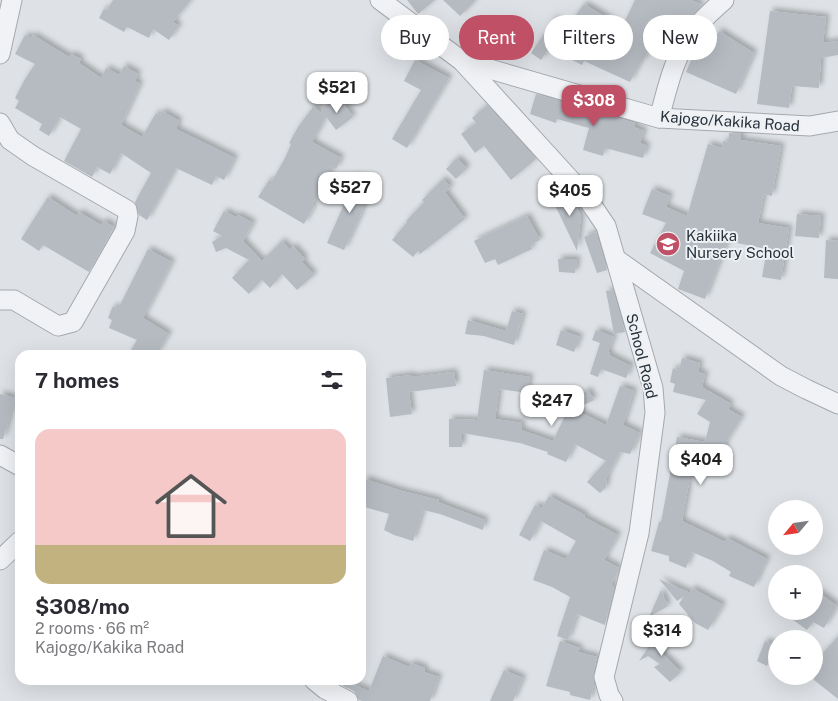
<!DOCTYPE html>
<html lang="en">
<head>
<meta charset="utf-8">
<style>
	:root { --surface:#fff; --page:#f7f7f7; --text:#2b2b33; --muted:#7c7c81; --line:#e1e1e2; --accent:#bf5065 }
	body { margin:0; font-family:"Public Sans",sans-serif; background:var(--page); color:var(--text); height:100vh; display:flex; flex-direction:column; font-size:19px; white-space:nowrap }
	* { box-sizing:border-box; margin:0 }
	p { font-size:16px; color:var(--muted) }
	.icon { flex:none; width:28px; height:28px; fill:none; stroke:currentColor; stroke-width:2; stroke-linecap:round; stroke-linejoin:round }
	.map { position:relative; flex:1; overflow:hidden }
	.side { position:absolute; left:15px; top:350px; width:351px; height:335px; display:flex; flex-direction:column; background:var(--surface); border-radius:15px; box-shadow:0 5px 20px #0002 }
	.side>* { flex:none }
	.guide { position:absolute; left:381px; top:15px; width:381px; height:45px; display:flex; gap:10px }
	.needle { width:32px; rotate:241deg }
	.controls { position:absolute; left:768px; top:500px; display:grid; gap:10px }
	.controls a { display:grid; place-items:center; width:55px; height:55px; border-radius:50%; background:var(--surface); box-shadow:0 5px 20px #0002; font-size:25px }
	.price { position:absolute; translate:-50% -42px; padding:0 11px; border-radius:10px; background:#fff; color:#222; font-size:16px; line-height:32px; filter:drop-shadow(0 1px 2px #0008) }
	.price::after { content:''; position:absolute; left:50%; top:30px; width:15px; height:11px; margin-left:-8px; background:inherit; clip-path:polygon(0 0,100% 0,50% 100%) }
	.price.selected { background:var(--accent); color:#fff }
	ul { padding:0; list-style:none }
	li { display:grid; align-content:center; gap:10px; height:265px; padding:0 20px }
	li+li { border-top:1px solid var(--line) }
	li span { display:grid; place-items:center; height:155px; border-radius:15px; color:#555 }
	li>.icon { margin-inline-start:auto }
	span .icon { width:90px; height:90px; fill:#fffc; stroke-width:1 }
	li b { font-size:21px }
	h2 { display:flex; justify-content:space-between; align-items:center; height:60px; padding:0 20px; font-size:21px }
	.tag { padding:0 18px; border-radius:22px; background:var(--surface); box-shadow:0 5px 20px #0002; font-size:18px; line-height:45px }
	.tag.selected { background:var(--accent); color:#fff }
	.map>svg:first-child { display:block }
	.building { fill:#b6bbc2; filter:url(#shadow) }
	.lines { fill:none; stroke-linecap:round; stroke-linejoin:round }
	.minor-casing { stroke:#a4a9af; stroke-width:21 }
	.minor { stroke:#f1f2f5; stroke-width:19 }
	.labels { text-anchor:middle; dominant-baseline:central; stroke-width:4; stroke-linejoin:round; paint-order:stroke }
	.street-label { font-size:15px; fill:#29313b; stroke:#edf1f4 }
	.poi-label { font-size:15px; fill:#29313b; stroke:#edf1f4; text-anchor:start }
</style>
</head>
<body>
<div class="map">
<svg width="838" height="701" viewBox="0 0 838 701">
	<defs>
		<filter id="shadow"><feDropShadow dx="3.5" dy="-3.5" stdDeviation="2.5" flood-color="#0004"/></filter>
	</defs>
	<rect width="100%" height="100%" fill="#dee2e6"/>
	<g class="building">
		<path d="M113,0H191L173,22L179,26L169,40L153,29L149,38L127,27L124,32L99,18L104,9L107,10Z"/>
		<path d="M407,0H435L418,14Z"/>
		<path d="M443,0H476L460,16Z"/>
		<path d="M635,0H691L702,5L679,31L650,18L641,39L652,45L643,61H641L630,82L584,61L582,65L549,48L541,60L531,53L554,19L567,27L584,4L622,27Z"/>
		<path d="M770,11L826,17L823,43L838,41V55L821,58L819,88L792,86L789,108L757,104Z"/>
		<path d="M719,31L754,53L736,94L686,72L694,54L703,58Z"/>
		<path d="M25,35L31,38L33,35L69,57L71,54L81,59L79,63L101,78L106,68L119,75L124,66L138,74L135,81L140,84L121,125L142,137L156,113L160,116L162,111L179,121L176,129L235,158L224,180L216,176L212,185L176,168L147,220L139,215L135,202L151,173L121,153L110,174L97,167L92,177L64,161L81,129L60,117L49,136L39,130L42,124L15,108L19,101L15,98L25,79L35,64L15,54Z"/>
		<path d="M415,60L449,78L407,148L392,139L421,90L404,81Z"/>
		<path d="M536,94L635,123L634,127L644,131L640,143L647,146L643,158L605,148L603,156L583,150L589,128L557,119L556,123L530,114Z"/>
		<path d="M334,99L340,106L344,104L353,117L336,130L321,110Z"/>
		<path d="M487,105L536,159L511,180L484,146L475,153L461,134L476,123L472,118Z"/>
		<path d="M313,107L326,116L312,142L341,158L336,169L333,167L312,205L314,206L304,224L258,197L269,180L272,181L285,158L291,144L289,143L298,127Z"/>
		<path d="M729,133L741,134V140L781,146L772,196L764,194L758,223L789,228L781,280L762,277L767,249L727,241L705,299L678,289L684,271L650,253L666,223L642,214L652,189L670,196L666,207L687,216L708,144L722,148L723,141L729,142Z"/>
		<path d="M457,158L467,168L456,179L446,169Z"/>
		<path d="M354,177L372,184L360,216L344,250L327,243L345,202Z"/>
		<path d="M443,179L451,187L445,192L465,219L420,254L418,251L413,257L392,240L407,222L406,221L424,202L422,200Z"/>
		<path d="M568,194L573,199L581,216L577,251L553,201Z"/>
		<path d="M48,197L77,216L79,212L101,225L104,221L114,227L89,272L43,245L39,251L21,239Z"/>
		<path d="M224,211L236,217L238,215L253,223L243,241L262,261L282,241L290,250L293,246L305,259L302,262L314,275L297,290L282,274L270,288L262,280L249,294L232,278L249,260L226,248L216,252L212,242L222,236L213,231Z"/>
		<path d="M797,214L821,216L819,238L795,236Z"/>
		<path d="M527,216L540,240L531,245L532,249L498,265L495,259L485,263L474,241Z"/>
		<path d="M596,232L607,270L597,273L584,237Z"/>
		<path d="M826,240L838,241V279L824,278Z"/>
		<path d="M148,249L172,262L143,318L169,334L156,355H128L137,340L109,328L112,320L108,318L113,306L118,309Z"/>
		<path d="M558,259H577L575,273L559,272Z"/>
		<path d="M613,290L625,332L614,334L606,291Z"/>
		<path d="M512,311L523,314L514,345L484,336L465,334L468,320L506,331Z"/>
		<path d="M561,330L580,337L574,352L556,345Z"/>
		<path d="M596,330L614,337L608,352L610,353L609,355L631,366L626,378L601,369L598,377L590,374L600,343L592,340Z"/>
		<path d="M682,358L700,363L698,372L705,374L702,387L731,404L728,409L742,417L726,442L717,473L692,466L682,521L725,542L727,538L767,559L754,587L729,576L731,572L713,561L692,552L686,568L669,561V556L651,551L659,522H661L677,437L705,442L710,422L697,414L706,400L673,392L675,384L670,382L673,368L679,370Z"/>
		<path d="M484,370L530,377L527,393L499,389L495,419L522,423L521,430L553,441L569,407L606,425L620,386L634,391L623,425L640,433L630,454L620,452L607,477L606,487L600,493L587,482L606,461L575,444L566,462L547,454L548,452L520,443L462,433V447H449V419L477,420Z"/>
		<path d="M454,372L456,386L409,392L412,414L390,417L386,378L412,375V377Z"/>
		<path d="M588,390L594,400L584,405L579,396Z"/>
		<path d="M0,394L15,398L3,439H0Z"/>
		<path d="M365,479L402,491L439,500L438,502L485,520L483,530L440,514L423,510L413,541L394,535L384,530L389,514L361,506V491Z"/>
		<path d="M549,496L585,515L584,517L618,535L604,560L619,568L611,585L614,587L605,625L577,614L568,640L557,636L570,597L552,587L533,580L544,550L566,559L576,541L541,521L530,541L519,535L535,505L542,508Z"/>
		<path d="M659,579L690,593L692,588L723,605L708,630L695,623L679,604L684,596L677,601Z"/>
		<path d="M814,589L837,606L824,628L813,622L807,630L781,611H814Z"/>
		<path d="M661,590L668,606L649,617Z"/>
		<path d="M659,632L676,643L660,651L681,672L670,682L654,667L660,664L648,656L639,661Z"/>
		<path d="M838,636V699L814,680V663Z"/>
		<path d="M560,641L580,648L578,652L597,657L593,674L594,684L590,700L570,695V692L546,686Z"/>
		<path d="M765,641L776,646L767,666L757,661Z"/>
		<path d="M383,656L409,667L411,663L425,668L424,672L439,677L430,701H362L359,700L354,691L343,686L345,682L369,691Z"/>
		<path d="M504,670L523,678L513,701H490Z"/>
	</g>
	<g class="lines">
		<g class="minor-casing">
			<g id="minor">
				<path d="M380,0L462,61L659,118L810,126L838,121"/>
				<path d="M0,54L12,0"/>
				<path d="M462,61L587,198L606,226L653,388L655,413L639,533L604,677L609,695L613,701"/>
				<path d="M659,118C666,94 671,69 683,47C692,29 708,14 724,0"/>
				<path d="M0,123L10,140L33,156L127,210L128,216L125,231L73,322L58,326L14,300H0"/>
				<path d="M616,259L781,376L806,389L838,404"/>
				<path d="M0,455L20,466"/>
				<path d="M0,560L20,541"/>
				<path d="M314,680L325,689L348,701"/>
			</g>
		</g>
		<use href="#minor" class="minor"/>
	</g>
	<defs>
		<g id="school-disc" transform="scale(1.25)"><circle r="9.5" fill="#bf5065" stroke="#edf1f4"/><path d="M0-5L7-2L0 1L-7-2ZM-4 1L0 2.5L4 1V4Q0 6-4 4Z" fill="#fff"/></g>
	</defs>
	<g fill-rule="evenodd">
		<use href="#school-disc" x="668" y="244"/>
	</g>
	<g class="labels">
		<g class="street-label">
			<text transform="translate(730 121) rotate(4)">Kajogo/Kakika Road</text>
			<text transform="translate(642 356) rotate(76)">School Road</text>
		</g>
		<g class="poi-label">
			<text x="686" y="235">Kakiika<tspan x="686" dy="17">Nursery School</tspan></text>
		</g>
	</g>
</svg>
<div class="controls">
<a><svg class="needle" viewBox="-14 -14 28 28"><path d="M0-13l5 13h-10z" fill="#e53935"/><path d="M0 13l5-13h-10z" fill="#7c7c81"/></svg></a>
<a>+</a>
<a>−</a>
</div>
<b class="price" style="left:337px;top:114px">$521</b>
<b class="price selected" style="left:594px;top:127px">$308</b>
<b class="price" style="left:350px;top:214px">$527</b>
<b class="price" style="left:570px;top:217px">$405</b>
<b class="price" style="left:552px;top:427px">$247</b>
<b class="price" style="left:701px;top:486px">$404</b>
<b class="price" style="left:662px;top:657px">$314</b>
<div class="guide">
<a class="tag">Buy</a>
<a class="tag selected">Rent</a>
<a class="tag">Filters</a>
<a class="tag">New</a>
</div>
<section class="side">
<h2>7 homes<svg class="icon" aria-label="filters" viewBox="0 0 24 24"><path d="M4 7h16M4 17h16"/><circle cx="9" cy="7" r="2"/><circle cx="15" cy="17" r="2"/></svg></h2>
<ul>
<li><span style="background:linear-gradient(#f6c9c9 75%,#c2b280 0)"><svg class="icon" aria-label="home" viewBox="0 0 24 24"><path d="M3 11l9-7 9 7M6 9v11h12V9"/></svg></span><div><b>$308/mo</b><p>2 rooms · 66 m²</p><p>Kajogo/Kakika Road</p></div></li>
</ul>
</section>
</div>
</body>
</html>
